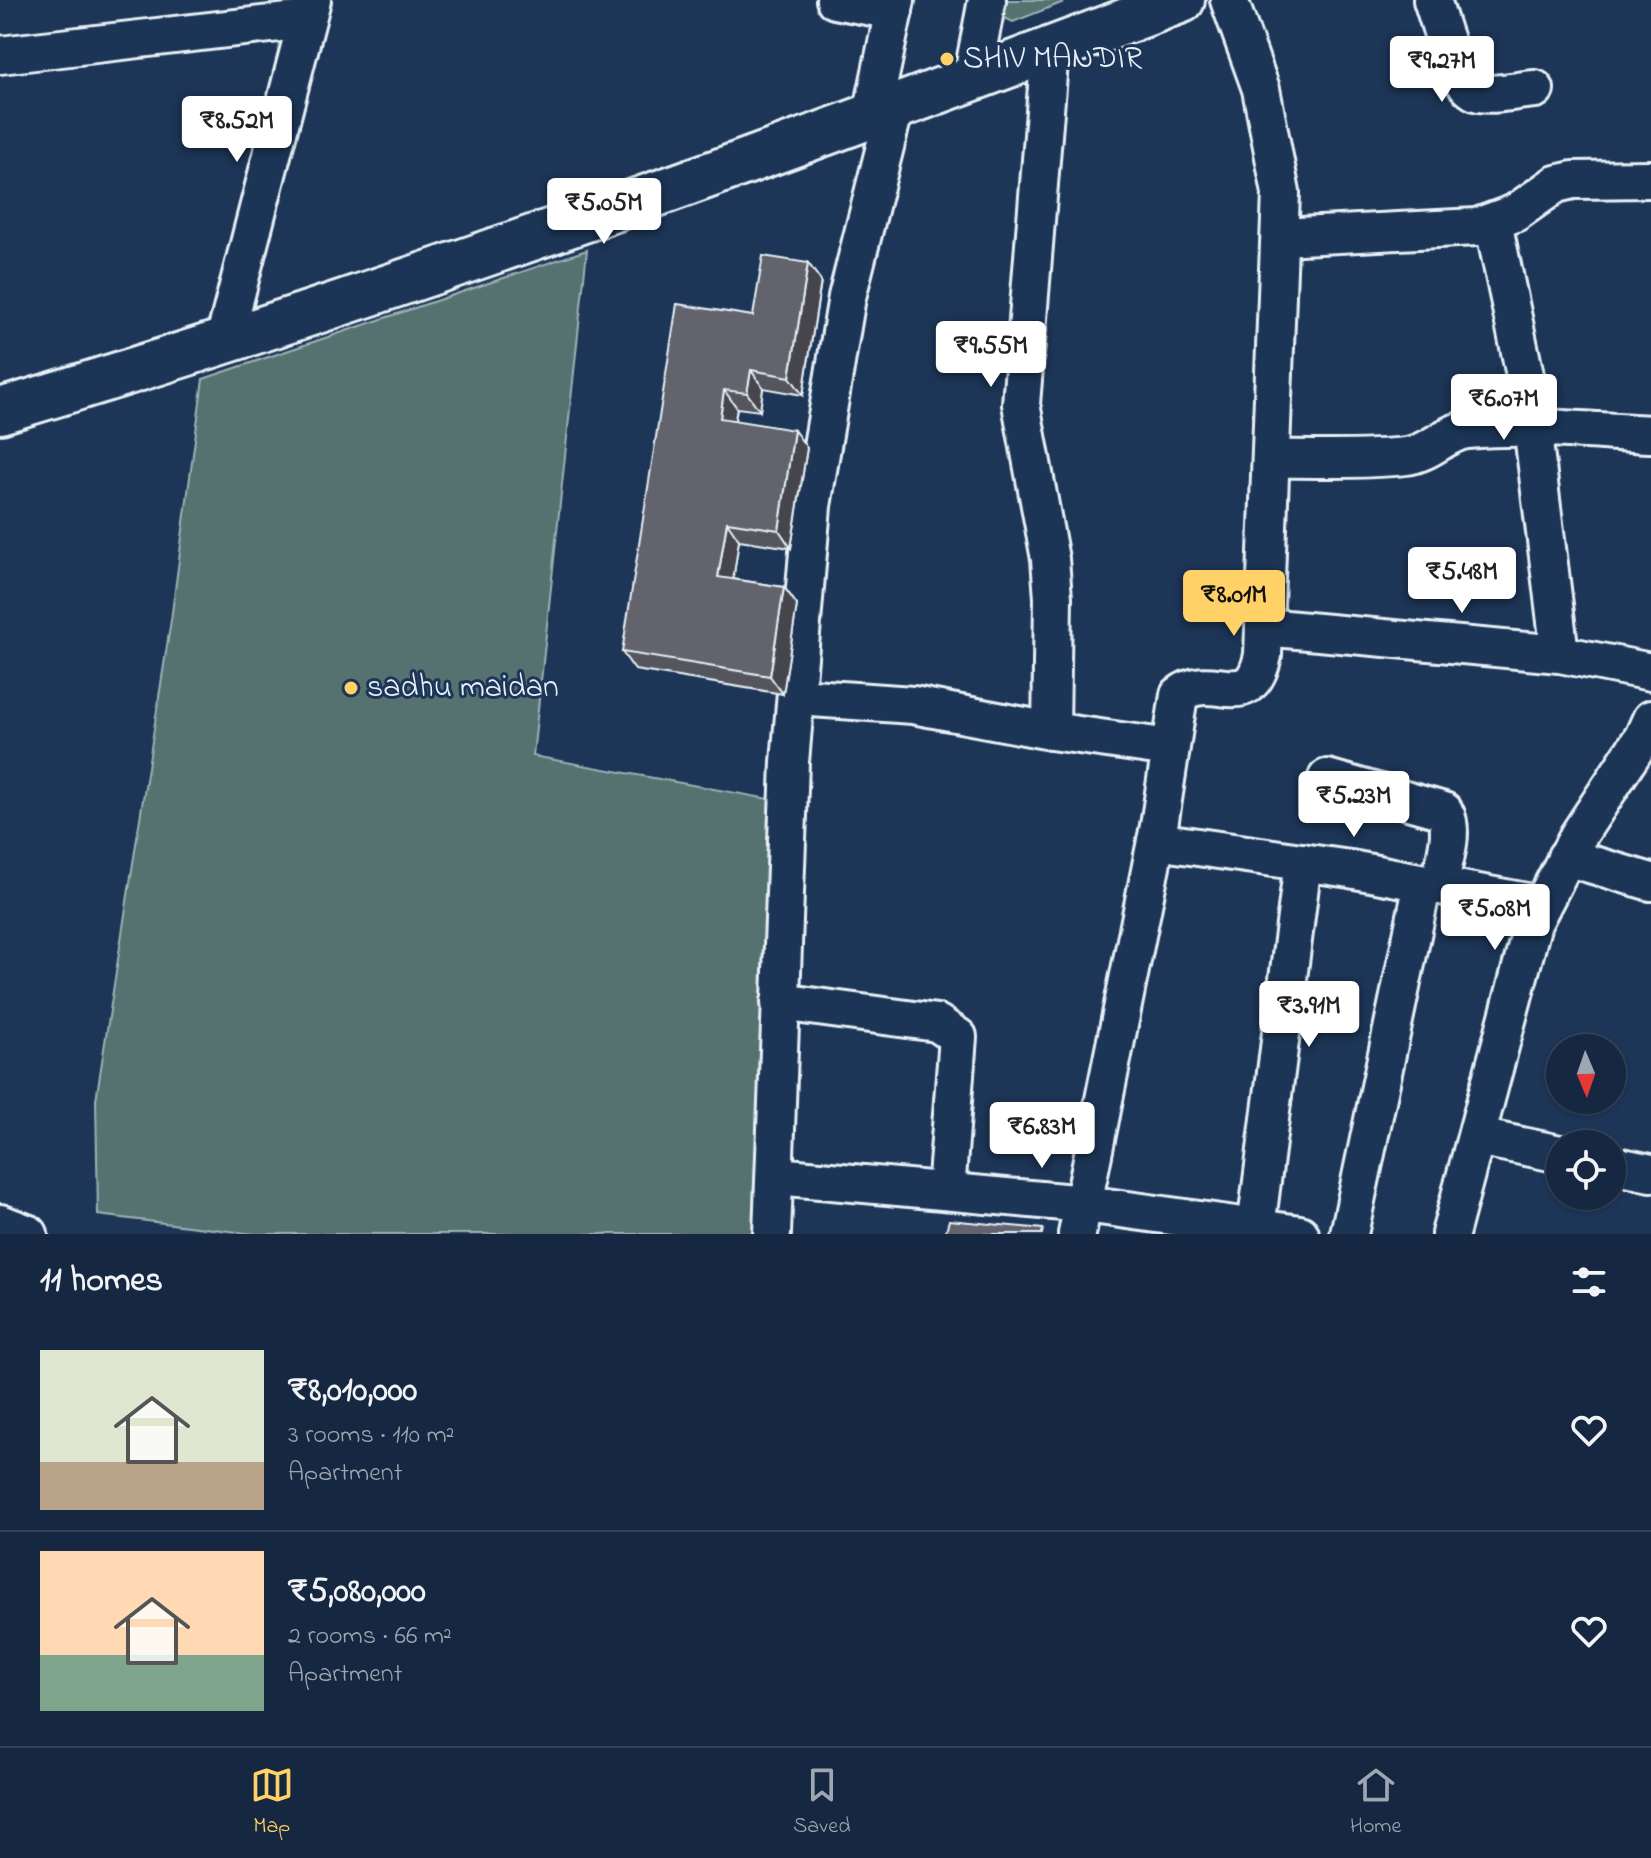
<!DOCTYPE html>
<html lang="en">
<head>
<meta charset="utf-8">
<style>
	:root { --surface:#162841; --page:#1f3048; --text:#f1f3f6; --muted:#9ea6b1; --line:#35445a; --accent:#ffd166 }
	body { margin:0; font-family:"Indie Flower",sans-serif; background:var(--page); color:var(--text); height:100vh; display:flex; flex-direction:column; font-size:30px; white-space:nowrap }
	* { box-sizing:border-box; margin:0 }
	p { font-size:26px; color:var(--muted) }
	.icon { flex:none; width:44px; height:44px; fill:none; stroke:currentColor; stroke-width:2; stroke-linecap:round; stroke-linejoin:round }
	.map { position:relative; height:1234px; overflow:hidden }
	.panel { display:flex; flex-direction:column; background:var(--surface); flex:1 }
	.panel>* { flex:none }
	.needle { width:52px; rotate:178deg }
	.tools { position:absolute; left:1546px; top:1034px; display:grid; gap:16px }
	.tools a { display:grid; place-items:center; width:80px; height:80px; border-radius:50%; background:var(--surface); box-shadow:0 2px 6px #0004,0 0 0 2px var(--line); font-size:40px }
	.price { position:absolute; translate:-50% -68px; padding:0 18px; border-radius:8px; background:#fff; color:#222; font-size:26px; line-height:52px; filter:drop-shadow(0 2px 4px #0008) }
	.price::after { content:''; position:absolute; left:50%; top:48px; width:24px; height:18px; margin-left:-12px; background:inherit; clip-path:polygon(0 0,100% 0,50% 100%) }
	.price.on { background:var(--accent); color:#111 }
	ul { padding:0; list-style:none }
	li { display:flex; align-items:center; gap:24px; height:200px; padding:0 40px }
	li+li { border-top:2px solid var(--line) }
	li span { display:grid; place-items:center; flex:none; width:224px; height:160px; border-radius:0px; color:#555 }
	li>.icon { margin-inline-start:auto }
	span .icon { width:96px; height:96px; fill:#fffc; stroke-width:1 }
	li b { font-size:34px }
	h2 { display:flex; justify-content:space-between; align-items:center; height:96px; padding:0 40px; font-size:34px }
	.dock { display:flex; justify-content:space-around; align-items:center; height:112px; border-top:2px solid var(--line); background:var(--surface); font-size:22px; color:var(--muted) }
	.dock a { display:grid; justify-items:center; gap:4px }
	.dock .on { color:var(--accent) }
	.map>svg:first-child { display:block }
	.green { fill:#567270; stroke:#9fb2b4; stroke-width:2 }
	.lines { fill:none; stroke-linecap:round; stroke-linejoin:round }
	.minor-casing { stroke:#e8f1f8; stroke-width:42 }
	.major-casing { stroke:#e8f1f8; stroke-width:50 }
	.minor { stroke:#1d3557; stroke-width:36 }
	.major { stroke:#1d3557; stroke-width:44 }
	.wall { fill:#54555d; stroke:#e8f1f8; stroke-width:2 }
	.shaded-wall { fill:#45454c; stroke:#e8f1f8; stroke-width:2 }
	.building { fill:#62636c; stroke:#e8f1f8; stroke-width:2 }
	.poi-dot { fill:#ffd166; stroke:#1d3557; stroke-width:3 }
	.labels { text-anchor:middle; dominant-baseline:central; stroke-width:6; stroke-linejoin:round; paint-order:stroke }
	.poi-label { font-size:32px; fill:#e8f1f8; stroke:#1d3557; text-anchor:start }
</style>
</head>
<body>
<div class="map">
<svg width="1651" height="1234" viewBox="0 0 1651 1234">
	<rect width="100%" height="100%" fill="#1d3557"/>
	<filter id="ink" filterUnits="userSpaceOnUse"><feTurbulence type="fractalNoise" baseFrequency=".0125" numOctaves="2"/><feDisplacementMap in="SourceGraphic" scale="16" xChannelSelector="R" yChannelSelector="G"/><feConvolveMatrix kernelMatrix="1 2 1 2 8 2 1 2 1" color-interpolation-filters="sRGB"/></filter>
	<g filter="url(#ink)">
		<g class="green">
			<path d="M998,0H1069L1013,22L996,14Z"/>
			<path d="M587,250L533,756L769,799L764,1234H254L98,1215L96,1100L171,620L203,379Z"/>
		</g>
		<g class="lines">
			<g class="minor-casing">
				<g id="minor">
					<path d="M835,0L894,11"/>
					<path d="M1432,0C1440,22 1455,88 1479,93C1496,96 1518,90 1535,89"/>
					<path d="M1050,50L1021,404L1050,559L1053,598L1051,731"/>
					<path d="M0,55L306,20"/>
					<path d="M972,79L987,0"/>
					<path d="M872,115L896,0"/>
					<path d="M1493,222L1527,385L1560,654"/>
					<path d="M1280,237L1477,227L1515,213L1556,184L1573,180L1651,179"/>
					<path d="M223,345L312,0"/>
					<path d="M1271,459C1315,458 1362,461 1406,456C1431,453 1446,432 1467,430C1528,424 1590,431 1651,434"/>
					<path d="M1264,627L1560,654L1651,672"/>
					<path d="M797,697L913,705L1051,731L1170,748"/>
					<path d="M1327,778L1444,811C1456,831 1443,863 1439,886"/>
					<path d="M1156,841L1350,869L1542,905"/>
					<path d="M1566,857L1651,882"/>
					<path d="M780,1002L937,1023L958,1037L946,1191"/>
					<path d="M1478,1137L1560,1154"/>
					<path d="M1612,1165L1651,1173"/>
					<path d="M776,1176L1085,1204L1300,1234"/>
					<path d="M0,1223L29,1234"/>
					<path d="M1256,1228L1303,862"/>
					<path d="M772,1234L790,762L812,506L847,297L895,107"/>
					<path d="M1077,1234L1159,826L1179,695C1213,668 1250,717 1263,655L1281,193L1261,89L1229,0"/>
					<path d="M1349,1234L1423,883"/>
					<path d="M1450,1234L1533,923L1578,836L1643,737L1651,719"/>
				</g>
			</g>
			<g class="major-casing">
				<path id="major" d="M0,411C399,292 792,147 1182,0"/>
			</g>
			<use href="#minor" class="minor"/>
			<use href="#major" class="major"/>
		</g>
		<path class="wall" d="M808,263L821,281L803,395L763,388L760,411L737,408L735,421L807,448L791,548L739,540L733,579L784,587L797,605L783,694L635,670L622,652L753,316Z"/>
		<g class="shaded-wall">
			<path d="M808,263L821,281L803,395L790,377Z"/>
			<path d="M751,370L763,388L760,411L747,393Z"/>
			<path d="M724,390L737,408L732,436L720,418Z"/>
			<path d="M794,430L807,448L791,548L779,530Z"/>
			<path d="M727,522L739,540L731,595L718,577Z"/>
			<path d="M784,587L797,605L783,694L770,676Z"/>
		</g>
		<g class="building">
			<path d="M763,256L808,263L790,377L751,370L747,393L724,390L720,418L794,430L779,530L727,522L718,577L784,587L770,676L622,652L677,304L753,316Z"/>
			<path d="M949,1220L1043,1229L1042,1234H945Z"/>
		</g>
	</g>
	<g class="poi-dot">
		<circle cx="947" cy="59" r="8"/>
		<circle cx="351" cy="688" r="8"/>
	</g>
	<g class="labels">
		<g class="poi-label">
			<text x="963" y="59">SHIV MANDIR</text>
			<text x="367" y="688">sadhu maidan</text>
		</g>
	</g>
</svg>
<div class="tools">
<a><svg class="needle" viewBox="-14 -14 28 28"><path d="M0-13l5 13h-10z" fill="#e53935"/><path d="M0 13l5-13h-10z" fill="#9ea6b1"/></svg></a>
<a><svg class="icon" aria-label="locate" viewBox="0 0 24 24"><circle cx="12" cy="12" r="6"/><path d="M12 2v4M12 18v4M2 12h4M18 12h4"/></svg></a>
</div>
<b class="price" style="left:1442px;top:104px">₹9.27M</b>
<b class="price" style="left:237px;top:164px">₹8.52M</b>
<b class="price" style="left:604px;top:246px">₹5.05M</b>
<b class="price" style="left:991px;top:389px">₹9.55M</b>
<b class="price" style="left:1504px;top:442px">₹6.07M</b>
<b class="price" style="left:1462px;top:615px">₹5.48M</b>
<b class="price on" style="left:1234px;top:638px">₹8.01M</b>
<b class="price" style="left:1354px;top:839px">₹5.23M</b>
<b class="price" style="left:1495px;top:952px">₹5.08M</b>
<b class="price" style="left:1309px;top:1049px">₹3.91M</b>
<b class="price" style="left:1042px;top:1170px">₹6.83M</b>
</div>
<section class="panel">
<h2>11 homes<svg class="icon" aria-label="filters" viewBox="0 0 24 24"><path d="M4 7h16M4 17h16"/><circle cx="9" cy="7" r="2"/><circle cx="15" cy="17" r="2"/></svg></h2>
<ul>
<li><span style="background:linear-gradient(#dfe7d0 70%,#b9a48a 0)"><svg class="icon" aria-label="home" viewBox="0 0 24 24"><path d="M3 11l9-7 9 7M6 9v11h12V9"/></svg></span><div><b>₹8,010,000</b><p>3 rooms · 110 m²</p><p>Apartment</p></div><svg class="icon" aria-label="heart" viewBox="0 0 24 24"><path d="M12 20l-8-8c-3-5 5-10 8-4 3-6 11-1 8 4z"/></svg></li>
<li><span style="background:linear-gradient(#ffd9b3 65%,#7fa58c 0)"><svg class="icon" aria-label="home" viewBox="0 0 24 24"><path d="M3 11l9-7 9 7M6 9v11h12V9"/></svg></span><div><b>₹5,080,000</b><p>2 rooms · 66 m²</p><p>Apartment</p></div><svg class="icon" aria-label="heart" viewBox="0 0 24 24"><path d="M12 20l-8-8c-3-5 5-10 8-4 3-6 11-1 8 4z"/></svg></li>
</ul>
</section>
<nav class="dock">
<a class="on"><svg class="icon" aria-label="map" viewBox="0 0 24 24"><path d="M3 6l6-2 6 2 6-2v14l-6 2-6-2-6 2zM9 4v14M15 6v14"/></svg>Map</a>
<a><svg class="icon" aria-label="saved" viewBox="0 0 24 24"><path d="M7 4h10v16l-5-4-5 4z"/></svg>Saved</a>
<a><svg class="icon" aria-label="home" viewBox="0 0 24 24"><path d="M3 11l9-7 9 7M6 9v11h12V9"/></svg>Home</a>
</nav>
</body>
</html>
